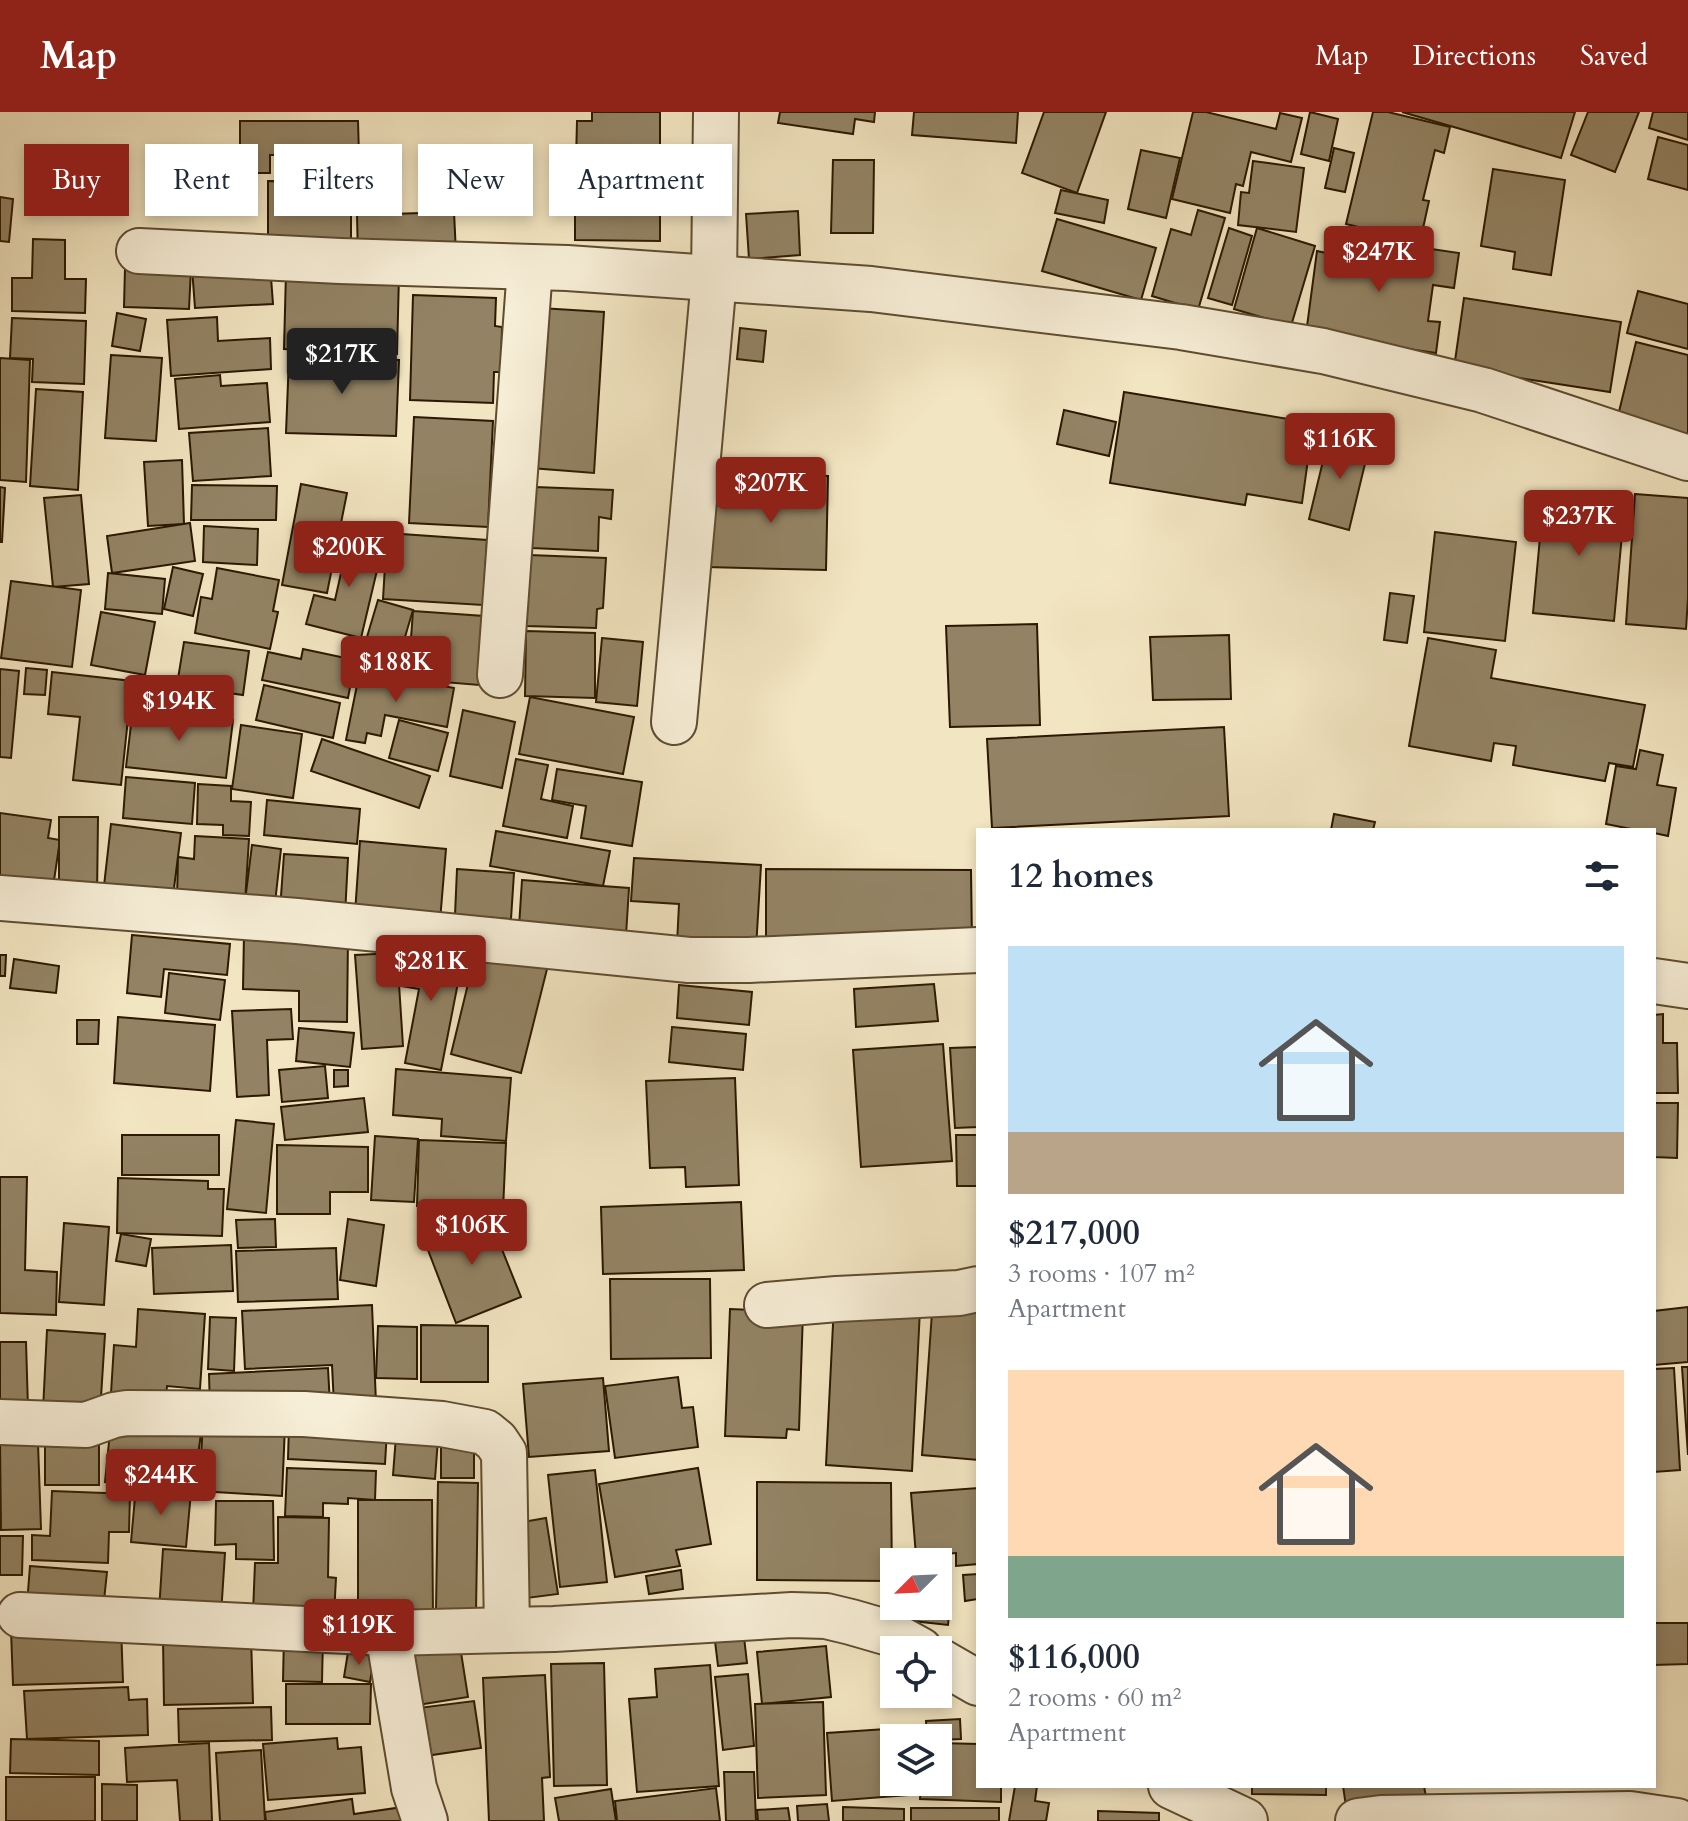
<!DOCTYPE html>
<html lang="en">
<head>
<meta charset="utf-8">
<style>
	:root { --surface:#fff; --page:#f2f2f3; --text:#1f2937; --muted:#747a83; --accent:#8f2418 }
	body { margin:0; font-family:Cardo,serif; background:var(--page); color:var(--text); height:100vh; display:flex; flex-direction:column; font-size:30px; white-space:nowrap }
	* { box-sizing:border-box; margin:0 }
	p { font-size:26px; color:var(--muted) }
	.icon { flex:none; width:44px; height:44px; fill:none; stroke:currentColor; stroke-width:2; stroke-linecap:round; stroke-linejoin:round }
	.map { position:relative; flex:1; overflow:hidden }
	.details { position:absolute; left:976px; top:716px; width:680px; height:960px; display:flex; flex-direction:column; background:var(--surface); border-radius:0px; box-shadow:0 4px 12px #0003 }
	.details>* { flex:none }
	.top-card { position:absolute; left:24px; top:32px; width:760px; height:72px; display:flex; gap:16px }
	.needle { width:52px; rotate:246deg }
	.buttons { position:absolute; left:880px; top:1436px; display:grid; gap:16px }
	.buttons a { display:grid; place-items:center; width:72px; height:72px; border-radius:0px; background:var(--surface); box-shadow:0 4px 12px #0003; font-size:40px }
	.price { position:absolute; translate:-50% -68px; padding:0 18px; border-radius:8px; background:var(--accent); color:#fff; font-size:26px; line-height:52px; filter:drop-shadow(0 2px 4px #0008) }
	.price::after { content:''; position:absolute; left:50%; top:48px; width:24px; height:18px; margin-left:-12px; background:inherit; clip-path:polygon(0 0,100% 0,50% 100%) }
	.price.on { background:#222; color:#fff }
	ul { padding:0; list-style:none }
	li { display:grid; align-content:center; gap:16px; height:424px; padding:0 32px }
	li span { display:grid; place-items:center; height:248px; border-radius:0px; color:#555 }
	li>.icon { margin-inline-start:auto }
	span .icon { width:144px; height:144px; fill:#fffc; stroke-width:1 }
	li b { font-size:34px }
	h2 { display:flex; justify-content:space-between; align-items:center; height:96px; padding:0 32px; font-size:34px }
	.pill { padding:0 28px; border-radius:0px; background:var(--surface); box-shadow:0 4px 12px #0003; font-size:28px; line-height:72px }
	.pill.on { background:var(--accent); color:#fff }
	header { display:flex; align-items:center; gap:48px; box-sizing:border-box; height:112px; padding:0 40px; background:var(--accent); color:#fff }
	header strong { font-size:38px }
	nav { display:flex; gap:44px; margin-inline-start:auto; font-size:28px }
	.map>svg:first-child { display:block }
	.building { fill:#938364; stroke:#2d1900; stroke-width:2 }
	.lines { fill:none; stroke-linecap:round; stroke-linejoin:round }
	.minor-casing { stroke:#5e4c30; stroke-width:48 }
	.minor { stroke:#f7eed7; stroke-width:44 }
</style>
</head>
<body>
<header>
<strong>Map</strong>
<nav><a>Map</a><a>Directions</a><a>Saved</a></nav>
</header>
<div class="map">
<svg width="1688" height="1709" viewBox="0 0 1688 1709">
	<rect width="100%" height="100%" fill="#f2e5c1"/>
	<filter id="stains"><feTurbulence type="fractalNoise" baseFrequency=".0025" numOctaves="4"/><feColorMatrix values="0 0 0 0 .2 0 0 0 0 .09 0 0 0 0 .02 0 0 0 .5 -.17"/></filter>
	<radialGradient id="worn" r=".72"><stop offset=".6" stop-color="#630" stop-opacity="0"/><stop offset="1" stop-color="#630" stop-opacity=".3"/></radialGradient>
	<g class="building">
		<path d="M592,0H660V129L575,128V67H592V49H576L577,9H592Z"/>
		<path d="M780,0H875L874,10L855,7L853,22L778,11Z"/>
		<path d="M914,0H1018L1016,31L912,23Z"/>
		<path d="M1044,0H1106L1077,81L1022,61Z"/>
		<path d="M1193,0H1206L1276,17L1280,1L1302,6L1291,50L1251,40L1243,74L1236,72L1230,101L1172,87Z"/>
		<path d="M1310,0L1338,7L1329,49L1301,42Z"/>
		<path d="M1373,0H1388L1450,15L1444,41L1435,38L1423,88L1429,89L1420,130L1346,112Z"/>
		<path d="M1402,0H1575L1561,46Z"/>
		<path d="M1588,0H1639L1615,60L1571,43Z"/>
		<path d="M1653,0H1688V28L1649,16Z"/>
		<path d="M240,9H358L359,43H270V61H240Z"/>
		<path d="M1658,25L1688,33V78L1648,67Z"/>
		<path d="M1334,36L1354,41L1345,80L1325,76Z"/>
		<path d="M1141,38L1180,46L1166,106L1128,97Z"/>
		<path d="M833,48H874L873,121H831Z"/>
		<path d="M1253,49L1304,56L1296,120L1238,113L1241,80L1249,81Z"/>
		<path d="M1493,57L1565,68L1551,163L1513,157L1515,140L1481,134Z"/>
		<path d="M268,69L351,70V137H268Z"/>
		<path d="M1061,78L1108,88L1104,111L1055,101Z"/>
		<path d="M0,85L13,87L9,130L0,129Z"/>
		<path d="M1198,98L1225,106L1198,198L1152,184L1171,117L1191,123Z"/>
		<path d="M798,99L800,143L749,147L746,102Z"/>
		<path d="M454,100L456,141L358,145L357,103Z"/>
		<path d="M1057,107L1156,136L1141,188L1042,159Z"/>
		<path d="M1229,116L1252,124L1232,193L1208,186Z"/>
		<path d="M1257,116L1315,134L1291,214L1234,197Z"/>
		<path d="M1343,124L1459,141L1454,176L1433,173L1428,209L1440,210L1436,241L1306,222L1317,139L1340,144Z"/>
		<path d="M33,127L65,128V167H86L85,201L12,199V166H32Z"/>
		<path d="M270,152L273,192L195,196L192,156Z"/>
		<path d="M125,156L191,157L189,197L124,195Z"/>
		<path d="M286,160L399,163L397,242L284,237Z"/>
		<path d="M1638,179L1688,192V237L1627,221Z"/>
		<path d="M413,183L496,186L495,214L502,215L501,260H494L493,291L410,288Z"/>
		<path d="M1464,186L1621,210L1610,280L1454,256Z"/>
		<path d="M540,196L604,200L594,361L531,356Z"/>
		<path d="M117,201L146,207L140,239L112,234Z"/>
		<path d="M217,205L218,229L270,226L271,257L171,264L167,208Z"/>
		<path d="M12,206L86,209L84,272L32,270L33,247L10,246Z"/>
		<path d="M740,216L766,219L763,250L737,247Z"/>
		<path d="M1636,230L1688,243V330L1616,312Z"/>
		<path d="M111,243L162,246L156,329L105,326Z"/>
		<path d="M289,245L399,248L396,324L286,321Z"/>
		<path d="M0,246L30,248L26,370L0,368Z"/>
		<path d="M220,263L221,274L267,271L270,310L179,317L175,267Z"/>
		<path d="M36,277L83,280L78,378L30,374Z"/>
		<path d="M1124,280L1313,311L1302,391L1247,382L1245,393L1110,371Z"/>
		<path d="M1064,298L1116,310L1109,344L1057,332Z"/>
		<path d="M414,305L493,309L488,415L409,411Z"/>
		<path d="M268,316L271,364L193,369L189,321Z"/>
		<path d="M1330,320L1370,331L1349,418L1309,407Z"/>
		<path d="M182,348L184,412L148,414L144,350Z"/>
		<path d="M744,362L828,364L826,458L706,455L707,390L744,391Z"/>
		<path d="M301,372L347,381L327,481L282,473Z"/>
		<path d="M192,373L277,374L276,408H191Z"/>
		<path d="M0,375L5,376L2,430H0Z"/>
		<path d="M535,375L613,378L611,407L599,405L598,439L532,436Z"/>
		<path d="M1544,382L1625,390L1614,509L1533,501Z"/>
		<path d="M1635,382L1688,386V486L1686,517L1626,512Z"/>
		<path d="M81,383L89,472L53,475L44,386Z"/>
		<path d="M190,411L195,449L112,461L107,424Z"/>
		<path d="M204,414L258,417L257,453L203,450Z"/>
		<path d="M1435,420L1516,430L1505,529L1424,520Z"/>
		<path d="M387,421L487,428L483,493L383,487Z"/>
		<path d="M341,423L383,433L361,526L306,512L314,483L335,488L343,452L335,450Z"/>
		<path d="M529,443L606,446L603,496L597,497L596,516L526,514Z"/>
		<path d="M173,455L203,462L193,504L164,497Z"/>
		<path d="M217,456L279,468L273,499L278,500L270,537L195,521L201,485L212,487Z"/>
		<path d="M108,461L165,467L162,502L105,497Z"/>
		<path d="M11,469L81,478L72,555L1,546Z"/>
		<path d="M1390,481L1414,484L1407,531L1384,528Z"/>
		<path d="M378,488L413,498L400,542L397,540L393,554L361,545Z"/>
		<path d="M413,499L484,504L479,573L408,567Z"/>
		<path d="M101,500L155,510L145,563L91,553Z"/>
		<path d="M1037,512L1040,613L950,615L946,514Z"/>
		<path d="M526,519L595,521V586L525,584Z"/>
		<path d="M1229,523L1231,587L1153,588L1150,525Z"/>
		<path d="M602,526L643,530L637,594L596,590Z"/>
		<path d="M1428,526L1496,538L1491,566L1645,593L1633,655L1609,651L1605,669L1513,653L1516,634L1494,631L1491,649L1409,634Z"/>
		<path d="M184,530L249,539L243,583L215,579L213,596L174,591Z"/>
		<path d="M303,537L355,548L348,586L262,568L268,540L301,547Z"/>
		<path d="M26,556L47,558L45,583L24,582Z"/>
		<path d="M0,557L19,559L11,646L0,645Z"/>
		<path d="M360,558L454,576L447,615L385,603L381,624L367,621L365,631L346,628Z"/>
		<path d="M52,560L132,569L121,673L73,668L80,605L48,602Z"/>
		<path d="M264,573L340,591L333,626L256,608Z"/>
		<path d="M530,585L634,605L623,662L519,642Z"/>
		<path d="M133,596L233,608L226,666L126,655Z"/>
		<path d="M463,598L515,610L502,676L450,664Z"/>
		<path d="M399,608L448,621L438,659L389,646Z"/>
		<path d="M241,613L302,622L293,686L232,677Z"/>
		<path d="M1224,615L1229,704L992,716L987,627Z"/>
		<path d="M322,627L430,664L419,696L311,659Z"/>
		<path d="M1640,638L1663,643L1657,673L1676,676L1668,724L1654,721V718H1636L1606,712L1616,654L1636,657Z"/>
		<path d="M516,647L548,653L541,687L573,694L567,726L503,714Z"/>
		<path d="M557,657L642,670L632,734L581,726L586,694L552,688Z"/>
		<path d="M126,665L195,671L192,712L123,706Z"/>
		<path d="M198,672L231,674V689L251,690L249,724L223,723V713L197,712Z"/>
		<path d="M267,688L360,697L357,732L264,723Z"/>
		<path d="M0,701L51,708L48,726L60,728L52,782L0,775Z"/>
		<path d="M1334,702L1375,710L1373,718H1331Z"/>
		<path d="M59,705H98L97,785H59Z"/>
		<path d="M111,712L181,721L173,784L104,774Z"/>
		<path d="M496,719L610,739L603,774L490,754Z"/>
		<path d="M195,724L249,727L245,790L177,786L178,745L194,747Z"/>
		<path d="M360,729L446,737L440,809L355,801Z"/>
		<path d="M252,733L281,737L274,800L244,797Z"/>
		<path d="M284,742L348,746L345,803L280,798Z"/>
		<path d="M634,746L761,753L756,837L677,832L679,792L631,789Z"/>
		<path d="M457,757L514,761L511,807L455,803Z"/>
		<path d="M766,757L971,758L972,830L766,829Z"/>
		<path d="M522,768L629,776L626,823L519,815Z"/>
		<path d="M244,822L348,825L347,910L299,909V879L243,877Z"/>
		<path d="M132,823L230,832L227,863L164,857L161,885L127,881Z"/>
		<path d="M408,833L463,845L441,958L405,951L419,877L401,874Z"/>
		<path d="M477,835L548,853L521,961L451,942Z"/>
		<path d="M397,841L403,934L362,937L355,843Z"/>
		<path d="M0,843H6L5,864H0Z"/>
		<path d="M14,847L59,854L56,881L10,876Z"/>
		<path d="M169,861L225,868L220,908L165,901Z"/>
		<path d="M934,872L938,909L856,915L854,877Z"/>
		<path d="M679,873L752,880L749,913L677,906Z"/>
		<path d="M291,897L293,927L267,928L269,983L237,985L232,899Z"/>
		<path d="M1663,902V931H1677L1678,981H1654V903Z"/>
		<path d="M118,905L215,913L210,979L114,971Z"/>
		<path d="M77,908H99L98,932H77Z"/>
		<path d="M672,915L746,922L743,958L669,950Z"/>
		<path d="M299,916L354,921L350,955L296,949Z"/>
		<path d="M943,932L952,1049L861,1055L853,938Z"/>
		<path d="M978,935V1015L955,1016L950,936Z"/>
		<path d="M325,954L328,986L282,990L279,958Z"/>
		<path d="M396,957L511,966L506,1029L441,1024L442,1007L393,1003Z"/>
		<path d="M334,958H348V974L334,975Z"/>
		<path d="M735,966L739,1073L686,1075L685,1055L650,1056L646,969Z"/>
		<path d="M364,986L368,1020L285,1028L281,995Z"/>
		<path d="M1654,991H1678L1677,1046L1654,1045Z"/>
		<path d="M236,1008L274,1012L266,1101L227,1097Z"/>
		<rect x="122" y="1023" width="97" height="40"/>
		<path d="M956,1023H978V1074H957Z"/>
		<path d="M375,1024L418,1027L414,1090L371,1088Z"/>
		<path d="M419,1028L506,1031L503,1098L417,1094Z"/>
		<path d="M277,1033L368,1035V1080H330V1102H277Z"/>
		<path d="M0,1065H27L25,1158L57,1160L56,1203L0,1201Z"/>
		<path d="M118,1066L208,1069V1077H224L222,1124L117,1121Z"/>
		<path d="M741,1090L744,1158L603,1162L601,1095Z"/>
		<path d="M487,1100L521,1185L456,1211L423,1125Z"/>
		<path d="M275,1107L276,1135L238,1136L236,1108Z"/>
		<path d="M348,1107L384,1113L376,1174L340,1168Z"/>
		<path d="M64,1111L109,1115L104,1193L59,1190Z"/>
		<path d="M121,1122L151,1127L146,1154L116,1149Z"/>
		<path d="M231,1133L233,1179L154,1182L152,1136Z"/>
		<path d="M336,1136L338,1187L238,1190L236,1139Z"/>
		<path d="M610,1167H710L711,1246L611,1247Z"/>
		<path d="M933,1186L978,1190V1348L922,1343Z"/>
		<path d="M834,1192L920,1197L912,1359L826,1353Z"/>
		<path d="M372,1193L376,1291L334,1293L332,1253L245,1257L242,1199Z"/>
		<path d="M1688,1195V1250L1654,1253V1199Z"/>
		<path d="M138,1197L205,1202L200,1277L167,1274L166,1285L111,1281L114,1233L136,1235Z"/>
		<path d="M730,1197L803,1200L799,1318L787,1317L786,1326L725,1324Z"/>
		<path d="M210,1205L236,1206L234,1259L208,1257Z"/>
		<path d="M421,1213L488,1214V1270H421Z"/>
		<path d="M378,1214L417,1215V1267L376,1266Z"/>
		<path d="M47,1218L105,1222L100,1301L43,1298Z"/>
		<path d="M0,1230H26L28,1296L0,1297Z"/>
		<path d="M1682,1255H1688V1343Z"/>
		<path d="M328,1256L330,1293L210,1298L209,1262Z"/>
		<path d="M1674,1256L1680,1358L1654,1360V1257Z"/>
		<path d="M678,1265L682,1296L693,1295L698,1335L615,1346L605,1274Z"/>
		<path d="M603,1266L609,1339L529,1345L523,1272Z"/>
		<path d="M111,1310L201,1321L194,1375L164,1372L166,1362L142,1359L139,1374L105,1370Z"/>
		<path d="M203,1310L285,1314L282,1384L199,1379Z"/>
		<path d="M289,1313L387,1318L385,1352L288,1347Z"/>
		<path d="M396,1324L438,1327L435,1367L393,1363Z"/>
		<path d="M99,1325V1373H45V1326Z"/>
		<path d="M0,1331H38L41,1417L1,1418Z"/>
		<rect x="441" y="1332" width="33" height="34"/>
		<path d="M287,1356L376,1359L375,1388L348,1386V1392L323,1391V1405L285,1404Z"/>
		<path d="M698,1356L711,1432L676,1438L680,1454L615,1465L599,1372Z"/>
		<path d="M595,1358L607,1470L560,1475L548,1363Z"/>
		<path d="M438,1370L478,1371L476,1500L436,1499Z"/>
		<path d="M757,1370L891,1371L892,1469L757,1468Z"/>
		<path d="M136,1374L191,1380L186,1435L131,1430Z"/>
		<path d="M978,1376V1452L956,1454V1441L916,1444L911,1381Z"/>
		<path d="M52,1379L130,1382L129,1420H109L108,1451L32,1448V1423L50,1424Z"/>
		<path d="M358,1388H432L433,1505H358Z"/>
		<path d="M216,1389H273L274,1448L236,1447V1432L215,1433Z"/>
		<path d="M278,1405L329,1406L328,1465L336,1466L334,1503L253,1501L255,1451H278Z"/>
		<path d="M546,1406L558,1482L527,1486L517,1411Z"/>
		<path d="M0,1424H23L22,1463H0Z"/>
		<path d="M163,1437L225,1441L221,1503L159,1499Z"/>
		<path d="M938,1450L946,1451L942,1482L951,1483L948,1513L913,1509L915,1494H938Z"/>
		<path d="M30,1454L107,1460L103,1498L27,1492Z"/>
		<path d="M681,1458L683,1477L649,1482L646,1464Z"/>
		<path d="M978,1462V1487L965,1489L963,1463Z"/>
		<path d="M1654,1511H1688V1552L1654,1553Z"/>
		<path d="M121,1514L123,1570L13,1573L11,1518Z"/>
		<path d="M284,1522L323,1524L322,1570L283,1569Z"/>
		<path d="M251,1525L253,1591L164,1593L163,1527Z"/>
		<path d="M744,1525L747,1551L718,1554L715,1529Z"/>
		<path d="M460,1534L468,1585L411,1594L402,1543Z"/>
		<path d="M826,1534L831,1585L762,1592L757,1540Z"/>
		<path d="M348,1540L374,1544L370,1570L344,1565Z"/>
		<path d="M604,1551L607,1673L554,1674L551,1552Z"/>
		<path d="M710,1553L719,1674L637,1680L629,1587L657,1585L655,1557Z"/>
		<path d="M748,1562L754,1634L723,1638L715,1565Z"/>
		<path d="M545,1563L550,1665L542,1666L544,1709H489L483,1566Z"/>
		<path d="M286,1572H371L370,1612H286Z"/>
		<path d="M128,1575L129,1588L147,1587L148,1623L27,1627L24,1579Z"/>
		<path d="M474,1589L481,1636L425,1644L418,1596Z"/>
		<path d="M823,1590L826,1683L758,1686L755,1592Z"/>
		<path d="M271,1595L272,1628L179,1630L178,1597Z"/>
		<path d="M960,1607L961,1627L938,1628V1626H927L926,1609Z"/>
		<path d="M916,1615L917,1626H894V1670H920L921,1682L832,1689L827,1621Z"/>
		<path d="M337,1626L338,1637L361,1635L365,1681L268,1688L263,1632Z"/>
		<path d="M11,1627L99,1629V1663L10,1661Z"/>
		<path d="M209,1631L212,1709H180L177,1668L127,1670L125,1636Z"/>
		<path d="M938,1631L978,1632V1674H1001V1690L920,1687L921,1670H938Z"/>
		<path d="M261,1638L265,1709H220L216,1641Z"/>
		<path d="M724,1660H754L756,1709H726Z"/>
		<rect x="6" y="1665" width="89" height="44"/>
		<path d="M102,1672L137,1673V1709H102Z"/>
		<path d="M1015,1674H1037L1035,1689L1049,1691L1046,1709H1009Z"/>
		<path d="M1252,1674H1326V1683L1252,1682Z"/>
		<path d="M1343,1674H1424L1427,1690L1347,1701Z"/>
		<path d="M716,1676L720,1709H617L615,1689Z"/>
		<path d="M611,1677L616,1709H559L555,1686Z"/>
		<path d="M352,1687L354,1702L403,1695L405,1709H266L265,1700Z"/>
		<path d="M827,1692L829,1709H798L797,1694Z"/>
		<path d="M843,1695L904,1697V1709H843Z"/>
		<path d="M788,1696L790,1709H758L757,1698Z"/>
		<rect x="911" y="1696" width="88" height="13"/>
		<path d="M1098,1699L1159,1701V1709H1098Z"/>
	</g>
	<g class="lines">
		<g class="minor-casing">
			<g id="minor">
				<path d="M139,139L340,149L567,156L871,177L1181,215L1323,239L1483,278L1688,346"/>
				<path d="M500,563L530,156"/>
				<path d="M674,610L714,167L716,0"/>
				<path d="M0,786L297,809L689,848H749L978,838"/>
				<path d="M1654,869L1688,874"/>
				<path d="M767,1193L837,1187L959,1181L978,1177"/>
				<path d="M0,1310L86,1313L114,1303L127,1301L304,1302L442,1312L485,1320L496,1329L504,1341L507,1517"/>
				<path d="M20,1503L388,1521L554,1517L792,1503L826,1504L851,1510L889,1521L920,1538"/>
				<path d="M388,1521L414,1676L425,1709"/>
				<path d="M938,1548L978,1571"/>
				<path d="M1171,1674L1245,1709"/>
				<path d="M1358,1709L1381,1706L1630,1702L1677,1709"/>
			</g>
		</g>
		<use href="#minor" class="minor"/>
	</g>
	<rect width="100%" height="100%" filter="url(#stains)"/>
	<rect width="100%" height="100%" fill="url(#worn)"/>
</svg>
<div class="buttons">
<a><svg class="needle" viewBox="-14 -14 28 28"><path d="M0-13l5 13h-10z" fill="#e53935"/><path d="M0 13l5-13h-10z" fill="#747a83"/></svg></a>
<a><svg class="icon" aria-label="locate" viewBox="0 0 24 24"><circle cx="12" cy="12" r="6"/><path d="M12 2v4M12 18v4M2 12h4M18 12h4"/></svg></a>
<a><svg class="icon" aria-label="layers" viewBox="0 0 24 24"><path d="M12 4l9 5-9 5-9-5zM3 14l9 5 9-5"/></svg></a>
</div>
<b class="price" style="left:1379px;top:182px">$247K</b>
<b class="price on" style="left:342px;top:284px">$217K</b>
<b class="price" style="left:1340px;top:369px">$116K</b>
<b class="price" style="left:771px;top:413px">$207K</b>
<b class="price" style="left:1579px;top:446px">$237K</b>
<b class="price" style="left:349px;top:477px">$200K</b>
<b class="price" style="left:396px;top:592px">$188K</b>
<b class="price" style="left:179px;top:631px">$194K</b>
<b class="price" style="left:431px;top:891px">$281K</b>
<b class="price" style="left:472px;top:1155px">$106K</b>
<b class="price" style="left:161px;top:1405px">$244K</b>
<b class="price" style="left:359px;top:1555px">$119K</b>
<div class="top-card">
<a class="pill on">Buy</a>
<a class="pill">Rent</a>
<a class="pill">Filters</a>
<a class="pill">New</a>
<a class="pill">Apartment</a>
</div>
<section class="details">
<h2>12 homes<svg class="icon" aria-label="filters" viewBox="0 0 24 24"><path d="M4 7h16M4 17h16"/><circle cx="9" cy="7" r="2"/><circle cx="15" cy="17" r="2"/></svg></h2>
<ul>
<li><span style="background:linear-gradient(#bfe0f5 75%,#b9a48a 0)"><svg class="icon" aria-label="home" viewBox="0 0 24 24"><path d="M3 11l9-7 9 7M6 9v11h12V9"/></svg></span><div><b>$217,000</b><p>3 rooms · 107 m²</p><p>Apartment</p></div></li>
<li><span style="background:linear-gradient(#ffd9b3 75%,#7fa58c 0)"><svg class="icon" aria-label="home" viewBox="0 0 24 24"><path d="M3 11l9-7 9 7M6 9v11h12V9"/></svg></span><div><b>$116,000</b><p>2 rooms · 60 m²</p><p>Apartment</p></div></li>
</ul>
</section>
</div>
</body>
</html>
